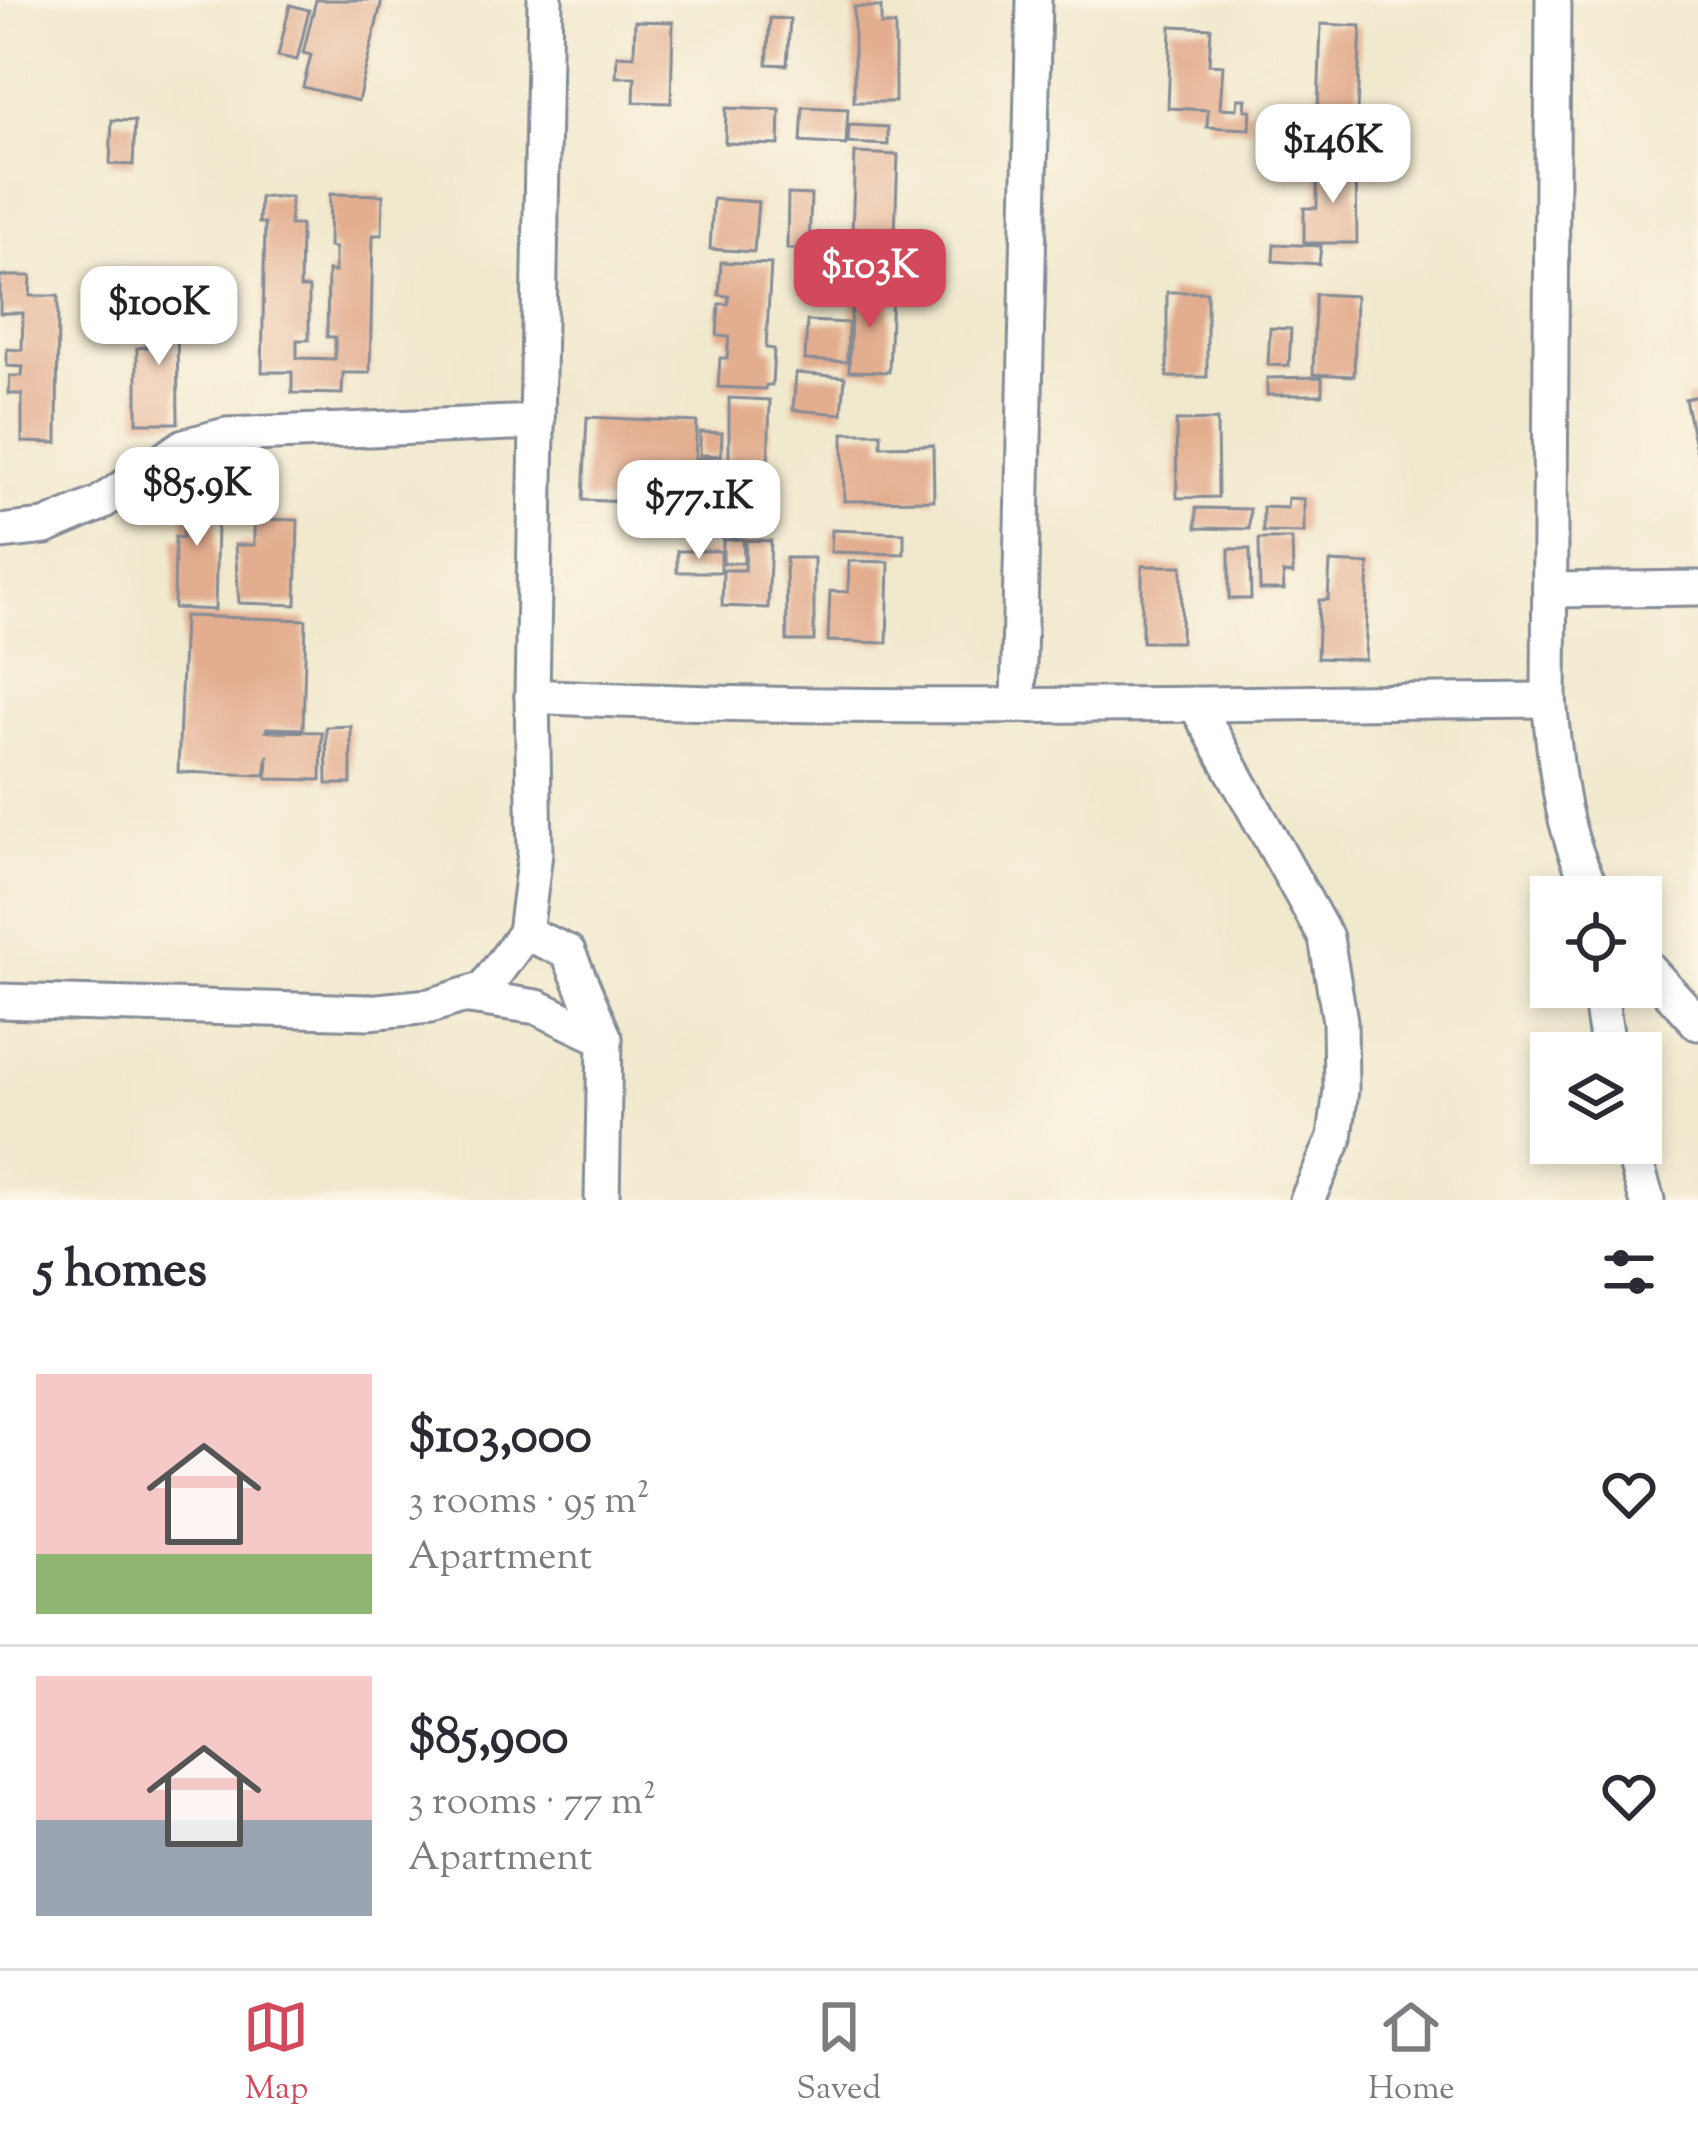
<!DOCTYPE html>
<html lang="en">
<head>
<meta charset="utf-8">
<style>
	:root { --surface:#fff; --page:#f7f7f7; --text:#2b2b33; --muted:#7c7c81; --line:#e1e1e2; --accent:#d1495b }
	body { margin:0; font-family:"Sorts Mill Goudy",serif; background:var(--page); color:var(--text); height:100vh; display:flex; flex-direction:column; font-size:45px; white-space:nowrap }
	* { box-sizing:border-box; margin:0 }
	p { font-size:39px; color:var(--muted) }
	.icon { flex:none; width:66px; height:66px; fill:none; stroke:currentColor; stroke-width:2; stroke-linecap:round; stroke-linejoin:round }
	.map { position:relative; height:1200px; overflow:hidden }
	.panel { display:flex; flex-direction:column; background:var(--surface); flex:1 }
	.panel>* { flex:none }
	.fabs { position:absolute; left:1530px; top:876px; display:grid; gap:24px }
	.fabs a { display:grid; place-items:center; width:132px; height:132px; border-radius:0px; background:var(--surface); box-shadow:0 6px 18px #0003; font-size:60px }
	.price { position:absolute; translate:-50% -102px; padding:0 27px; border-radius:24px; background:#fff; color:#222; font-size:39px; line-height:78px; filter:drop-shadow(0 3px 6px #0008) }
	.price::after { content:''; position:absolute; left:50%; top:72px; width:36px; height:27px; margin-left:-18px; background:inherit; clip-path:polygon(0 0,100% 0,50% 100%) }
	.price.active { background:var(--accent); color:#fff }
	ul { padding:0; list-style:none }
	li { display:flex; align-items:center; gap:36px; height:300px; padding:0 36px }
	li+li { border-top:3px solid var(--line) }
	li span { display:grid; place-items:center; flex:none; width:336px; height:240px; border-radius:0px; color:#555 }
	li>.icon { margin-inline-start:auto }
	span .icon { width:144px; height:144px; fill:#fffc; stroke-width:1 }
	li b { font-size:51px }
	h2 { display:flex; justify-content:space-between; align-items:center; height:144px; padding:0 36px; font-size:51px }
	.dock { display:flex; justify-content:space-around; align-items:center; height:168px; border-top:3px solid var(--line); background:var(--surface); font-size:33px; color:var(--muted) }
	.dock a { display:grid; justify-items:center; gap:6px }
	.dock .active { color:var(--accent) }
	.map>svg:first-child { display:block }
	.building { fill:#e3ad8f }
	.lines { fill:none; stroke-linecap:round; stroke-linejoin:round }
	.minor-casing { stroke:#868c96; stroke-width:39 }
	.minor { stroke:#fff; stroke-width:33 }
</style>
</head>
<body>
<div class="map">
<svg width="1698" height="1200" viewBox="0 0 1698 1200">
	<rect width="100%" height="100%" fill="#fcf5e5"/>
	<filter id="ink" filterUnits="userSpaceOnUse"><feTurbulence type="fractalNoise" baseFrequency=".00833" numOctaves="2"/><feDisplacementMap in="SourceGraphic" scale="24" xChannelSelector="R" yChannelSelector="G"/><feConvolveMatrix kernelMatrix="1 2 1 2 8 2 1 2 1" color-interpolation-filters="sRGB"/></filter>
	<filter id="wash" filterUnits="userSpaceOnUse"><feTurbulence type="fractalNoise" baseFrequency=".004" numOctaves="4" result="noise"/><feDisplacementMap in="SourceGraphic" scale="48" xChannelSelector="R" yChannelSelector="G"/><feGaussianBlur stdDeviation="2.7" result="paint"/><feColorMatrix in="noise" values="0 0 0 0 0 0 0 0 0 0 0 0 0 0 0 0 0 1.4 0 .05"/><feComposite in="paint" operator="in"/></filter>
	<g filter="url(#wash)">
		<rect width="100%" height="100%" fill="#f1e9ce"/>
		<g id="blocks">
			<g class="building">
				<path d="M316,0H382L358,101L303,87L311,55L303,53Z"/>
				<path d="M290,5L309,10L297,60L278,56Z"/>
				<path d="M854,7H881V25H895V102H854Z"/>
				<path d="M770,18L790,19L787,65L767,64Z"/>
				<path d="M635,21L673,22L671,103L634,102L635,77H616L617,55L634,56Z"/>
				<path d="M1321,24L1361,26L1357,112L1318,111Z"/>
				<path d="M1171,26L1211,28L1209,64L1223,65L1220,108L1237,109L1238,99H1246L1245,110H1251L1250,129L1207,127L1208,110L1168,108Z"/>
				<path d="M803,107L848,109L846,145L801,142Z"/>
				<path d="M726,108L780,110L779,145L725,143Z"/>
				<path d="M1273,113L1326,116L1325,131L1272,129Z"/>
				<path d="M112,120L135,121L133,165L110,164Z"/>
				<path d="M849,125L888,127V145L848,143Z"/>
				<path d="M855,153L898,155L895,235L852,233Z"/>
				<path d="M1356,163L1357,243H1304V208H1317V164Z"/>
				<path d="M330,194L383,195L382,235H373L370,373H343L342,394L292,393V372H262L265,223H259L260,197H291L290,225H301L300,288H309V340H297V358L335,359V337H327L328,271L335,272V248L329,247Z"/>
				<path d="M788,194L811,195L809,249H787Z"/>
				<path d="M713,199L758,202L754,252L710,249Z"/>
				<path d="M1274,244L1321,246L1319,264L1273,261Z"/>
				<path d="M721,262L771,264L766,348L774,349L772,385H766L765,389L718,387L720,358H727L729,337L717,336L719,304H728L729,296L719,295Z"/>
				<path d="M0,276H31L30,296H58L57,443L22,442V394H9L10,376H22L23,367L7,366V349L22,350L23,313H0Z"/>
				<path d="M852,289L892,291L889,372L849,371Z"/>
				<rect x="1167" y="292" width="40" height="85"/>
				<path d="M1315,294L1356,296L1354,376L1313,374Z"/>
				<path d="M148,304H177L178,423H137V348L148,347Z"/>
				<path d="M807,321L848,323L847,362L805,360Z"/>
				<path d="M1270,328L1291,329L1289,366L1268,365Z"/>
				<path d="M796,373L845,377L842,414L793,410Z"/>
				<path d="M1322,377V395H1267V378Z"/>
				<path d="M1698,396V450H1696L1685,399Z"/>
				<path d="M729,398L770,400L768,469L727,467L725,506L583,500L587,417L697,422L695,458L729,460Z"/>
				<path d="M1217,420L1218,497L1177,498L1176,421Z"/>
				<path d="M700,432L722,433L721,456L700,455Z"/>
				<path d="M843,433H881V446L933,445L934,500L844,501Z"/>
				<path d="M184,483L218,484L215,610L174,608L175,537L183,538Z"/>
				<rect x="223" y="486" width="26" height="23"/>
				<path d="M1288,498L1304,499V533L1263,532V507L1287,508Z"/>
				<path d="M1196,508L1250,509L1249,529L1196,528Z"/>
				<path d="M254,519L298,520L296,605L239,603L235,545H254Z"/>
				<path d="M832,530L904,533V554L831,552Z"/>
				<path d="M743,539L744,563H723V540Z"/>
				<path d="M1259,539H1292L1293,574L1283,573L1284,590H1260Z"/>
				<path d="M746,540L771,541L768,608L722,606L723,570H745Z"/>
				<path d="M1229,549H1250L1251,599H1229Z"/>
				<rect x="677" y="551" width="44" height="21"/>
				<path d="M786,558H814V641H787Z"/>
				<path d="M849,561L889,562L887,643L828,641L830,591L848,592Z"/>
				<path d="M1330,562L1369,564L1365,660L1317,658L1319,600H1328Z"/>
				<path d="M1142,566H1182L1181,642H1142Z"/>
				<path d="M184,616L306,620L303,729L267,728L266,731L322,732L321,780L267,779L268,755L265,775L178,772Z"/>
				<path d="M351,726V784H327L326,727Z"/>
			</g>
		</g>
	</g>
	<g filter="url(#ink)">
		<use href="#blocks" fill-opacity="0" stroke="#868c96" stroke-width="3"/>
		<g class="lines">
			<g class="minor-casing">
				<g id="minor">
					<path d="M1553,0L1549,700C1556,768 1561,838 1597,897"/>
					<path d="M0,532L45,527L99,504L184,446L226,435L537,422"/>
					<path d="M1550,590L1698,588"/>
					<path d="M532,696C871,714 1211,702 1549,700"/>
					<path d="M1018,704L1034,0"/>
					<path d="M1196,705L1326,938L1340,1021L1341,1089L1335,1138L1307,1200"/>
					<path d="M525,933L568,952L605,1039L602,1200"/>
					<path d="M1641,961L1698,1023"/>
					<path d="M1599,987L1609,1053"/>
					<path d="M463,996L537,1007L605,1039"/>
					<path d="M0,1001L368,1012L430,1006L484,989L525,933L535,853L532,696L545,0"/>
					<path d="M1630,1143L1647,1200"/>
				</g>
			</g>
			<use href="#minor" class="minor"/>
		</g>
	</g>
</svg>
<div class="fabs">
<a><svg class="icon" aria-label="locate" viewBox="0 0 24 24"><circle cx="12" cy="12" r="6"/><path d="M12 2v4M12 18v4M2 12h4M18 12h4"/></svg></a>
<a><svg class="icon" aria-label="layers" viewBox="0 0 24 24"><path d="M12 4l9 5-9 5-9-5zM3 14l9 5 9-5"/></svg></a>
</div>
<b class="price" style="left:1333px;top:206px">$146K</b>
<b class="price active" style="left:870px;top:331px">$103K</b>
<b class="price" style="left:159px;top:368px">$100K</b>
<b class="price" style="left:197px;top:549px">$85.9K</b>
<b class="price" style="left:699px;top:562px">$77.1K</b>
</div>
<section class="panel">
<h2>5 homes<svg class="icon" aria-label="filters" viewBox="0 0 24 24"><path d="M4 7h16M4 17h16"/><circle cx="9" cy="7" r="2"/><circle cx="15" cy="17" r="2"/></svg></h2>
<ul>
<li><span style="background:linear-gradient(#f6c9c9 75%,#8fb573 0)"><svg class="icon" aria-label="home" viewBox="0 0 24 24"><path d="M3 11l9-7 9 7M6 9v11h12V9"/></svg></span><div><b>$103,000</b><p>3 rooms · 95 m²</p><p>Apartment</p></div><svg class="icon" aria-label="heart" viewBox="0 0 24 24"><path d="M12 20l-8-8c-3-5 5-10 8-4 3-6 11-1 8 4z"/></svg></li>
<li><span style="background:linear-gradient(#f6c9c9 60%,#9aa5b1 0)"><svg class="icon" aria-label="home" viewBox="0 0 24 24"><path d="M3 11l9-7 9 7M6 9v11h12V9"/></svg></span><div><b>$85,900</b><p>3 rooms · 77 m²</p><p>Apartment</p></div><svg class="icon" aria-label="heart" viewBox="0 0 24 24"><path d="M12 20l-8-8c-3-5 5-10 8-4 3-6 11-1 8 4z"/></svg></li>
</ul>
</section>
<nav class="dock">
<a class="active"><svg class="icon" aria-label="map" viewBox="0 0 24 24"><path d="M3 6l6-2 6 2 6-2v14l-6 2-6-2-6 2zM9 4v14M15 6v14"/></svg>Map</a>
<a><svg class="icon" aria-label="saved" viewBox="0 0 24 24"><path d="M7 4h10v16l-5-4-5 4z"/></svg>Saved</a>
<a><svg class="icon" aria-label="home" viewBox="0 0 24 24"><path d="M3 11l9-7 9 7M6 9v11h12V9"/></svg>Home</a>
</nav>
</body>
</html>
